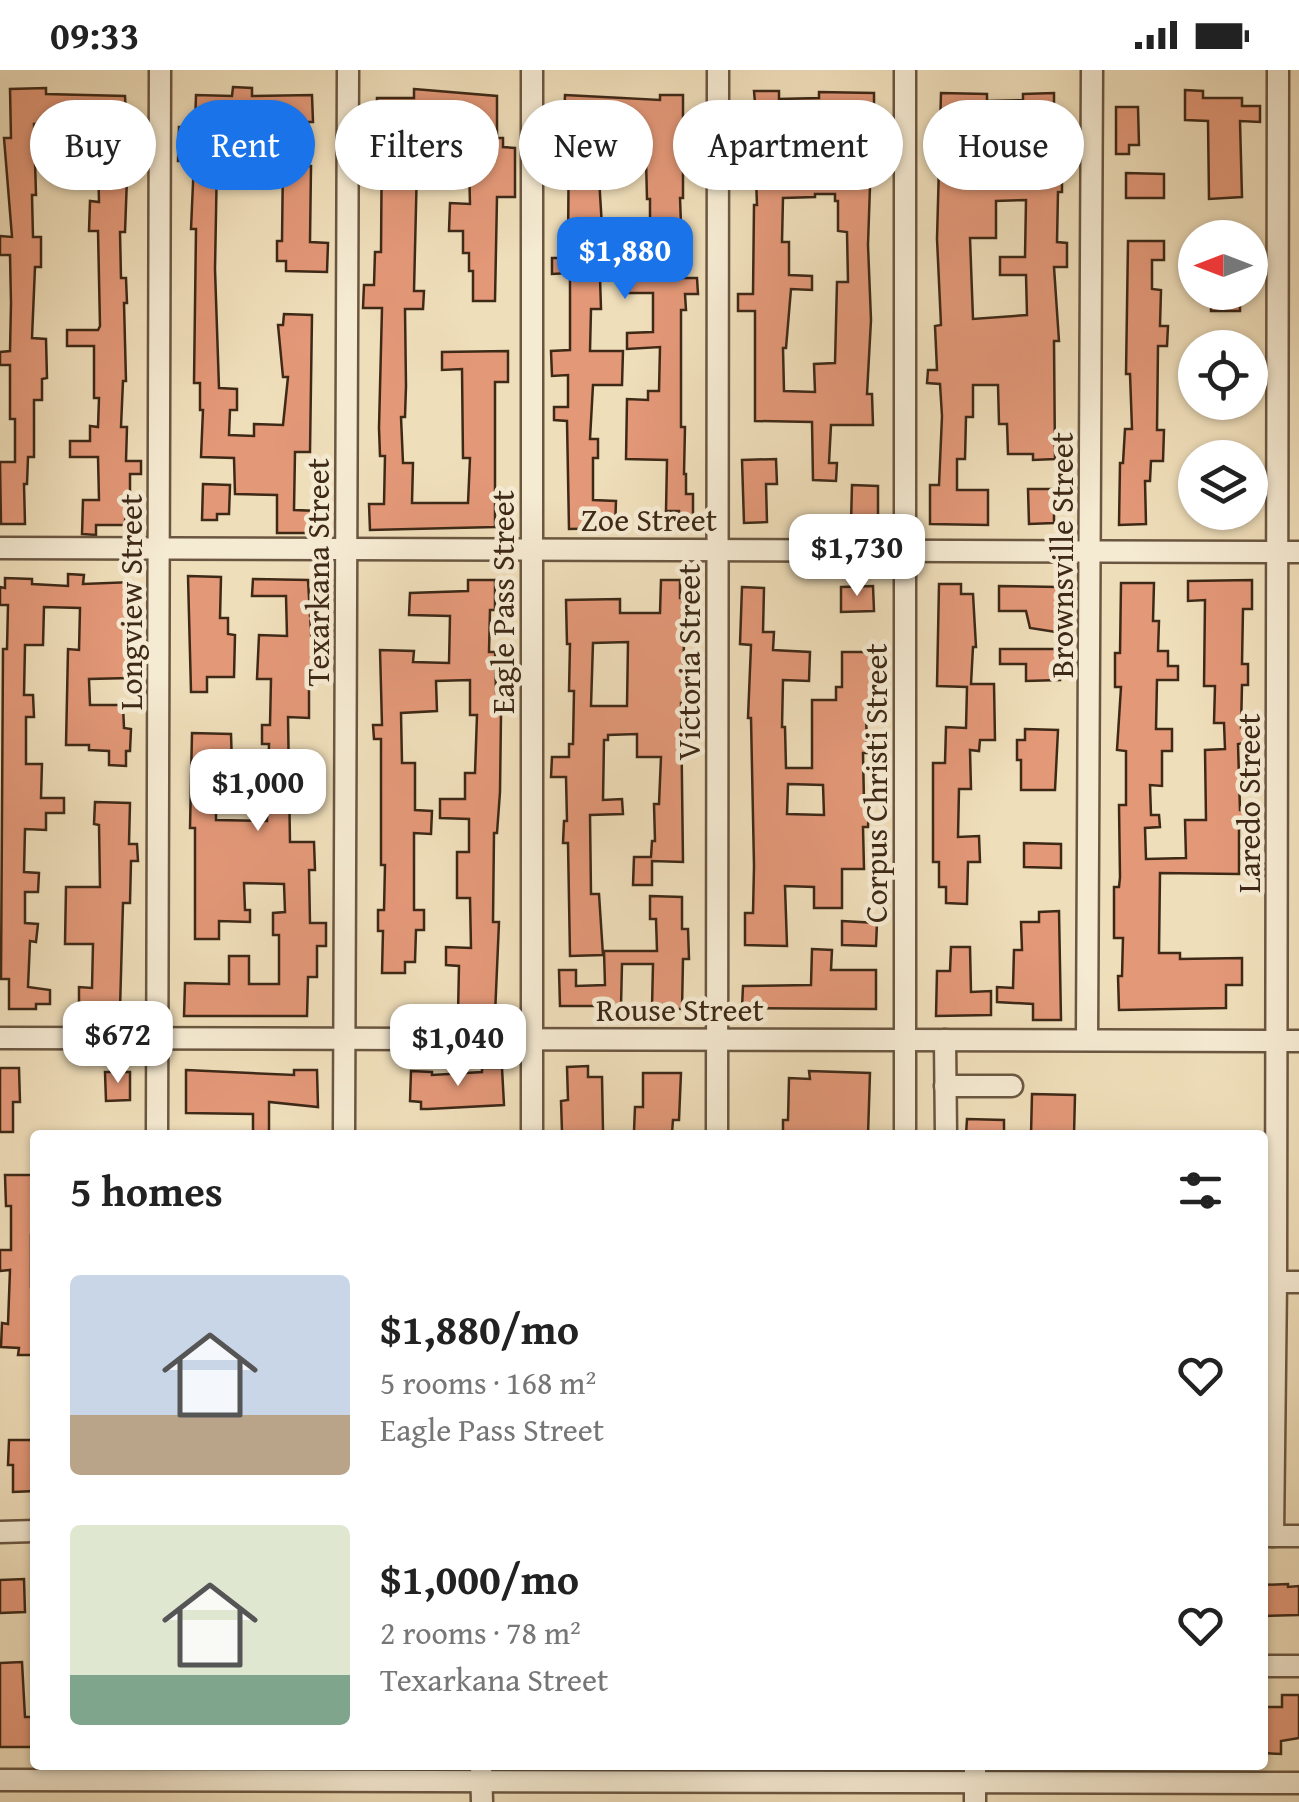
<!DOCTYPE html>
<html lang="en">
<head>
<meta charset="utf-8">
<style>
	:root { --surface:#fff; --page:#f6f6f6; --text:#222; --muted:#767676; --accent:#1a73e8 }
	body { margin:0; font-family:"Gentium Book Plus",serif; background:var(--page); color:var(--text); height:100vh; display:flex; flex-direction:column; font-size:38px; white-space:nowrap }
	* { box-sizing:border-box; margin:0 }
	p { font-size:32px; color:var(--muted) }
	.icon { flex:none; width:55px; height:55px; fill:none; stroke:currentColor; stroke-width:2; stroke-linecap:round; stroke-linejoin:round }
	.map { position:relative; flex:1; overflow:hidden }
	.panel { position:absolute; left:30px; top:1060px; width:1238px; height:640px; display:flex; flex-direction:column; background:var(--surface); border-radius:10px; box-shadow:0 2px 8px #0004 }
	.panel>* { flex:none }
	.guide { position:absolute; left:30px; top:30px; width:1240px; height:90px; display:flex; gap:20px }
	.needle { width:65px; rotate:270deg }
	.controls { position:absolute; left:1178px; top:150px; display:grid; gap:20px }
	.controls a { display:grid; place-items:center; width:90px; height:90px; border-radius:50%; background:var(--surface); box-shadow:0 2px 8px #0004; font-size:50px }
	.price { position:absolute; translate:-50% -85px; padding:0 22px; border-radius:20px; background:#fff; color:#222; font-size:32px; line-height:65px; filter:drop-shadow(0 2px 5px #0008) }
	.price::after { content:''; position:absolute; left:50%; top:60px; width:30px; height:22px; margin-left:-15px; background:inherit; clip-path:polygon(0 0,100% 0,50% 100%) }
	.price.active { background:var(--accent); color:#fff }
	ul { padding:0; list-style:none }
	li { display:flex; align-items:center; gap:30px; height:250px; padding:0 40px }
	li span { display:grid; place-items:center; flex:none; width:280px; height:200px; border-radius:10px; color:#555 }
	li>.icon { margin-inline-start:auto }
	span .icon { width:120px; height:120px; fill:#fffc; stroke-width:1 }
	li b { font-size:42px }
	h2 { display:flex; justify-content:space-between; align-items:center; height:120px; padding:0 40px; font-size:42px }
	.tag { padding:0 35px; border-radius:45px; background:var(--surface); box-shadow:0 2px 8px #0004; font-size:35px; line-height:90px }
	.tag.active { background:var(--accent); color:#fff }
	.status { display:flex; justify-content:space-between; align-items:center; height:70px; padding:0 50px; background:var(--surface); direction:ltr }
	.status svg { height:28px; fill:currentColor }
	.map>svg:first-child { display:block }
	.building { fill:#e39878; stroke:#3e2917; stroke-width:2.5; fill-rule:evenodd }
	.lines { fill:none; stroke-linecap:round; stroke-linejoin:round }
	.minor-casing { stroke:#6a5640; stroke-width:25 }
	.minor { stroke:#f5ead2; stroke-width:20 }
	.labels { text-anchor:middle; dominant-baseline:central; stroke-width:9; stroke-linejoin:round; paint-order:stroke }
	.street-label { font-size:32px; fill:#3e2917; stroke:#f5ead2 }
</style>
</head>
<body>
<div class="status"><b>09:33</b><svg viewBox="0 0 49 12"><path d="M0 12V9h3v3zM5 12V6h3v6zM10 12V3h3v9zM15 12V0h3v12zM26 1h20v11H26zM47 4h2v5h-2z"/></svg></div>
<div class="map">
<svg width="1299" height="1732" viewBox="0 0 1299 1732">
	<rect width="100%" height="100%" fill="#efdeba"/>
	<filter id="stains"><feTurbulence type="fractalNoise" baseFrequency=".002" numOctaves="4"/><feColorMatrix values="0 0 0 0 .2 0 0 0 0 .09 0 0 0 0 .02 0 0 0 .5 -.17"/></filter>
	<radialGradient id="worn" r=".72"><stop offset=".6" stop-color="#630" stop-opacity="0"/><stop offset="1" stop-color="#630" stop-opacity=".3"/></radialGradient>
	<g class="building">
		<path d="M233,17L252,18V26L312,25L313,52H308L309,96H311L310,172L328,173L327,202L286,201V191H277V171H282L283,90H217L215,199L219,318L237,319V340H230L229,365L254,366V354L283,355L288,307H283L278,255H283L284,244L312,245L310,382H295L294,440L320,441L319,463H277V425L235,424L234,388L201,387L203,340H200V313H194L196,159H191L194,91H178L179,57H195L196,25L232,26Z"/>
		<path d="M46,18V24L125,26L128,81L125,162H120L121,208H126L127,233H124L126,311H123L121,357H127L126,391H141V404H130V423H126L125,455H96V465L82,464L83,430H99L98,387H70V371H90V356L98,357L99,328H94V276H67V260H98L100,256L98,161H89L90,131L99,132L98,91L68,90L70,53L34,54L36,125H32L33,167H41V197H35L32,268L46,269L47,308L42,309V330H34V387H28L27,414H24L25,454H1L0,392H15V349H10V295H0V282L10,281L11,233L10,185H0V166L12,167L4,68H11L10,19Z"/>
		<path d="M414,19L497,26V68H503V77L515,78V127H497L495,231H473V201H469V183H463V161H449L450,133L470,134L469,96H473L474,52L418,54L414,221H424L423,239H405L406,316L405,347H401L403,393H413L412,433H468L470,388H463L462,299L442,300V282L508,281V312H495V457L370,460L369,434H384L385,386H380L379,358L382,238H363L364,215H374L375,182H381L382,53H376L377,28H414Z"/>
		<path d="M1185,20L1203,21V28H1242V36H1260V52L1240,51L1242,127L1209,129L1208,51L1185,50Z"/>
		<path d="M754,21H779V29L819,28V22L874,23V86L871,87L868,175L871,250L867,324H872L873,355H831L829,393H837L836,411L813,410L812,352L755,351V241H738V224H753L754,135H757L754,54H749V33H755ZM813,52V103L781,104L782,53ZM815,124H835V131H838V161L847,162L848,212H837L835,293L814,294L815,322L784,321L783,278H786L791,219L812,220V206L789,205V172H782L783,128L815,127Z"/>
		<path d="M941,23L987,24V31L1023,30V24L1054,23V61L1062,60V122H1058L1057,172L1067,173V197H1054L1059,271H1054L1055,389L1033,390V384H1008L1007,354H999L998,315H973V347H966L965,389H957V420H988V455L930,454V415H939L942,346L940,314L927,313L928,300H937L935,256L941,255L937,169ZM1021,47L1022,84L1005,85V96L999,98H964L965,53L987,54V48ZM1026,130L1025,187H1000V205H1026L1027,245L973,249L970,168H996V131Z"/>
		<path d="M565,25L660,30V25H683V74L700,75V91H683V128H680L683,208H697L698,224H685L686,240H681V357H685L684,404H686V424H693V448H679V441H666L667,390L626,389L627,329L648,330V321H659L660,277L627,279V263L653,262V223H627V208H660L659,165H650V129H647L646,90H643L644,53L601,54L598,91L602,157H591V208H600L601,239H591L590,281H623L622,315H593L590,369H598V388H593V430L616,431L615,458L569,459L567,351L554,350V337H568V305L552,306L551,281L570,280V203L552,204V188H560V179H568L569,50H564Z"/>
		<path d="M1116,37H1138L1139,75H1129V84H1116Z"/>
		<path d="M1126,103L1164,104V128H1126Z"/>
		<path d="M1128,171H1164V190H1152V219L1161,220L1160,256H1168L1167,276H1158L1157,360H1164L1163,391H1151L1150,411H1145L1146,454L1119,455L1120,393H1123L1125,359H1132L1130,304H1126Z"/>
		<rect x="1211" y="222" width="29" height="19"/>
		<path d="M776,389L777,414H766L767,452L744,453L742,390Z"/>
		<path d="M203,414L230,415L229,444H217V450H202Z"/>
		<path d="M852,415L878,416V454L851,453Z"/>
		<path d="M1028,419H1054V453L1029,454Z"/>
		<path d="M68,504L84,505L83,514L133,512L128,579L130,608L89,609L90,635H123L124,658L131,659L130,681H126V696L109,695V681L89,680V675H66L68,579L79,580L80,538L44,537L43,575H25L24,625H33L34,647H26V694H42L41,728H64V743H46V760L25,759L24,802L39,803L38,822H25V853L38,854L36,872L30,871L28,917L50,920V934H36V939H9V909H1L3,579H7L8,535H0V517L5,518V508L32,509V514L68,516Z"/>
		<path d="M188,506L221,507L220,548H228V564L235,565L234,607H207V622H191Z"/>
		<path d="M253,509L308,510L312,579H327V597H309V648L288,647L290,772H314L315,800H309L310,853H326V876H317V907H308L307,946H184L185,913L229,914V886H249V914H279V865H273V843L285,842L284,814L244,813L245,840H250V852L219,851V869H195V758H190L192,663L231,664L233,725L216,726V750L267,751L269,674H262V655H270L271,609H257L259,565L287,566L286,526H252Z"/>
		<path d="M468,510H495V540H490L489,582H495L496,622H501V645L500,722L497,763H494L493,852H499L495,945L458,944L459,896L446,895V877L471,878L470,828H457V782H469V749L440,748V729H465V703H475L477,645H470V610L436,611L437,641L401,643L402,693H415V740L432,741L431,764L414,763V840H424V860H416L415,892H405V903H382L383,861H378V840H384L385,795H381V669H374L373,655H382L380,580L414,581L413,592L449,593L450,546L409,545L410,523L468,521Z"/>
		<path d="M661,510H680V528H685L683,614H687L686,633H681L683,792L652,791V815H633L634,787H651L652,771H655L654,734H659L661,687H637V664L608,665V670H604L603,730L622,729L623,744L590,745L591,824H599L603,885L570,886L568,773H563L564,751H567L566,707H551L552,687H569V674H573L574,621H569L570,574H567L566,530L620,529V543H660ZM628,572L627,636H591L593,573Z"/>
		<path d="M1252,510V539H1243L1242,594H1248V615H1242L1241,658L1245,657V673L1238,674L1240,740H1245V756H1239V804L1160,803L1159,883H1180V889L1242,888V915H1226V938L1119,940L1118,906H1122L1123,868H1114V817H1119L1120,807L1119,735H1126V681L1117,680L1121,617H1115V583H1120L1121,513H1154L1153,551H1159L1158,581H1168V596H1178V610H1157L1156,659H1172V681H1162V716L1150,715L1151,745H1159L1160,757L1145,758L1146,789L1186,788L1185,750H1206L1205,680L1225,679L1224,653H1214L1215,616H1204L1205,530L1188,531V511Z"/>
		<path d="M939,514H961V524H973L976,577H973L971,614H994L995,670H980L979,681L970,680L971,719H959L958,767L979,766L980,792H968L967,834L946,833V817H939V792H933V693H945L946,657L966,658L967,617L937,616Z"/>
		<path d="M873,516L874,541L841,542V517Z"/>
		<path d="M999,516L1058,517L1056,562L1030,558L1026,541H999Z"/>
		<path d="M742,517L764,518L763,562H774L773,580L810,582L809,611L783,610L782,657H785L786,698H812V630H836V617H842V582H880V608H875L874,639H866L867,683H863L864,733H869L868,757H863L864,799H842V838H814V817L785,816L787,876L745,875V843H753L754,796L751,648H748L751,575L740,574ZM788,714L823,715L824,745L787,744Z"/>
		<path d="M1000,579H1057L1060,610L1026,611V594H1000Z"/>
		<path d="M1025,659L1058,660L1055,720H1021V690H1017V670H1025Z"/>
		<path d="M95,732L130,733L129,774H137L138,791H131L130,833H123L120,939L79,935V917L92,918L93,874H65L66,817H100L99,755L94,754Z"/>
		<path d="M1024,773L1061,774V798L1024,797Z"/>
		<path d="M650,826L682,827V859H688L689,889H683L682,939L652,938L653,894H622L621,936H560L559,900H576V916L605,915L604,881H657L656,849H650Z"/>
		<path d="M1059,841L1061,950H1033V934L997,932V917L1013,918L1014,880H1022L1021,852H1039V842Z"/>
		<path d="M842,851L877,853L876,876L842,875Z"/>
		<path d="M951,877H970L971,922L991,921V945L936,946L937,901H950Z"/>
		<path d="M812,879L832,880L831,900H876V939L742,938L743,916L811,915Z"/>
		<path d="M588,996V1007H602L603,1061L562,1062L561,1031L568,1030L567,997Z"/>
		<path d="M0,998H19L20,1032H13V1062H0Z"/>
		<path d="M482,998H502L504,1035L428,1039H421V1032L410,1031L411,1001L432,1002V1005L482,1002Z"/>
		<path d="M186,1000L294,1005V1000H317L318,1037L269,1032V1064H253V1044L186,1043Z"/>
		<path d="M809,1001L870,1003L868,1065L783,1064V1050H788L789,1008L810,1009Z"/>
		<path d="M105,1002H130V1030L106,1031Z"/>
		<path d="M643,1003H681L679,1050H673L672,1063L634,1061L635,1037H643Z"/>
		<path d="M1032,1024L1075,1025L1074,1065H1031Z"/>
		<path d="M967,1049L1004,1050V1065H966Z"/>
		<path d="M5,1105H32L35,1165H31V1217H35V1285H18L19,1278L1,1277L2,1253L8,1254L10,1200L0,1201V1180H11V1136H6Z"/>
		<path d="M9,1370H35V1421L13,1422V1395H8Z"/>
		<path d="M24,1509L25,1542L0,1543V1510Z"/>
		<path d="M1288,1514V1517L1299,1516V1545L1262,1546V1515Z"/>
		<path d="M22,1592L25,1647H35V1677H0V1593Z"/>
		<path d="M1282,1625H1299V1668L1281,1671V1684L1262,1683V1637H1282Z"/>
	</g>
	<g class="lines">
		<g class="minor-casing">
			<g id="minor">
				<path d="M905,0V1065"/>
				<path d="M0,478L1299,482"/>
				<path d="M0,968L1299,971"/>
				<path d="M945,970L946,1065"/>
				<path d="M1087,970L1092,0"/>
				<path d="M945,1016H1012"/>
				<path d="M157,1065L160,0"/>
				<path d="M344,1065L348,0"/>
				<path d="M532,1065V0"/>
				<path d="M717,1065L718,0"/>
				<path d="M1276,1212H1299"/>
				<path d="M0,1462L35,1461"/>
				<path d="M1262,1466H1299"/>
				<path d="M1273,1466L1276,1212L1278,0"/>
				<path d="M1262,1596H1299"/>
				<path d="M481,1695L482,1732"/>
				<path d="M975,1695V1732"/>
				<path d="M0,1710L1299,1713"/>
			</g>
		</g>
		<use href="#minor" class="minor"/>
	</g>
	<g class="labels">
		<g class="street-label">
			<text x="649" y="449">Zoe Street</text>
			<text transform="translate(1061 485) rotate(-90)">Brownsville Street</text>
			<text transform="translate(317 502) rotate(-90)">Texarkana Street</text>
			<text transform="translate(130 532) rotate(-90)">Longview Street</text>
			<text transform="translate(502 532) rotate(-90)">Eagle Pass Street</text>
			<text transform="translate(688 592) rotate(-90)">Victoria Street</text>
			<text transform="translate(875 713) rotate(-90)">Corpus Christi Street</text>
			<text transform="translate(1248 733) rotate(-90)">Laredo Street</text>
			<text x="680" y="939">Rouse Street</text>
		</g>
	</g>
	<rect width="100%" height="100%" filter="url(#stains)"/>
	<rect width="100%" height="100%" fill="url(#worn)"/>
</svg>
<div class="controls">
<a><svg class="needle" viewBox="-14 -14 28 28"><path d="M0-13l5 13h-10z" fill="#e53935"/><path d="M0 13l5-13h-10z" fill="#767676"/></svg></a>
<a><svg class="icon" aria-label="locate" viewBox="0 0 24 24"><circle cx="12" cy="12" r="6"/><path d="M12 2v4M12 18v4M2 12h4M18 12h4"/></svg></a>
<a><svg class="icon" aria-label="layers" viewBox="0 0 24 24"><path d="M12 4l9 5-9 5-9-5zM3 14l9 5 9-5"/></svg></a>
</div>
<b class="price active" style="left:625px;top:232px">$1,880</b>
<b class="price" style="left:857px;top:529px">$1,730</b>
<b class="price" style="left:258px;top:764px">$1,000</b>
<b class="price" style="left:118px;top:1016px">$672</b>
<b class="price" style="left:458px;top:1019px">$1,040</b>
<div class="guide">
<a class="tag">Buy</a>
<a class="tag active">Rent</a>
<a class="tag">Filters</a>
<a class="tag">New</a>
<a class="tag">Apartment</a>
<a class="tag">House</a>
</div>
<section class="panel">
<h2>5 homes<svg class="icon" aria-label="filters" viewBox="0 0 24 24"><path d="M4 7h16M4 17h16"/><circle cx="9" cy="7" r="2"/><circle cx="15" cy="17" r="2"/></svg></h2>
<ul>
<li><span style="background:linear-gradient(#c9d6e8 70%,#b9a48a 0)"><svg class="icon" aria-label="home" viewBox="0 0 24 24"><path d="M3 11l9-7 9 7M6 9v11h12V9"/></svg></span><div><b>$1,880/mo</b><p>5 rooms · 168 m²</p><p>Eagle Pass Street</p></div><svg class="icon" aria-label="heart" viewBox="0 0 24 24"><path d="M12 20l-8-8c-3-5 5-10 8-4 3-6 11-1 8 4z"/></svg></li>
<li><span style="background:linear-gradient(#dfe7d0 75%,#7fa58c 0)"><svg class="icon" aria-label="home" viewBox="0 0 24 24"><path d="M3 11l9-7 9 7M6 9v11h12V9"/></svg></span><div><b>$1,000/mo</b><p>2 rooms · 78 m²</p><p>Texarkana Street</p></div><svg class="icon" aria-label="heart" viewBox="0 0 24 24"><path d="M12 20l-8-8c-3-5 5-10 8-4 3-6 11-1 8 4z"/></svg></li>
</ul>
</section>
</div>
</body>
</html>
